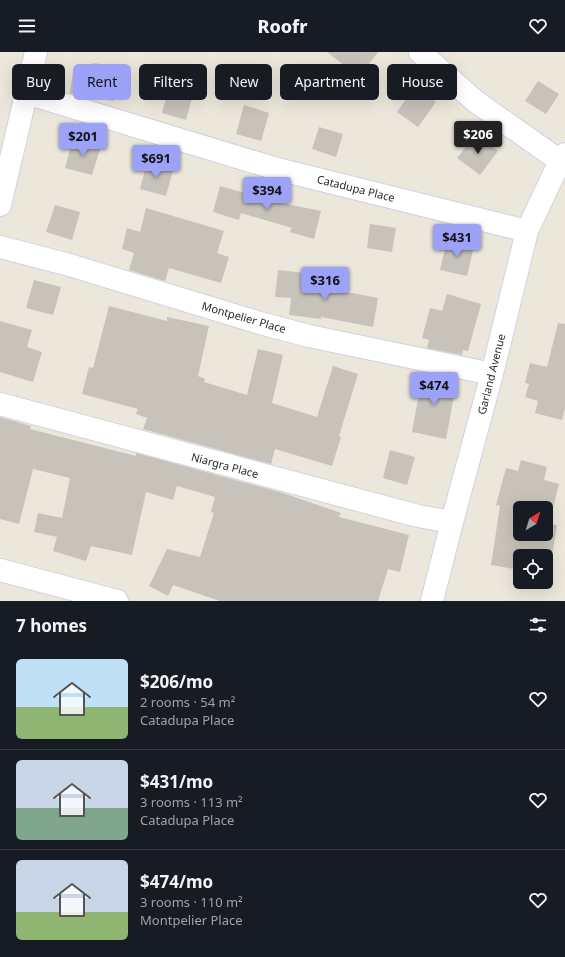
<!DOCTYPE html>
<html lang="en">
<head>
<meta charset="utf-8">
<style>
	:root { --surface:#171b24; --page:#242831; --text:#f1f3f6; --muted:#9ea1a6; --line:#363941; --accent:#9da2f9 }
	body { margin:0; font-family:"Noto Sans",sans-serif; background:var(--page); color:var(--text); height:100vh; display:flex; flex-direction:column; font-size:15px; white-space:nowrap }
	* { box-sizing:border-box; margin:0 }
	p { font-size:13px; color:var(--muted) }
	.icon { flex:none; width:22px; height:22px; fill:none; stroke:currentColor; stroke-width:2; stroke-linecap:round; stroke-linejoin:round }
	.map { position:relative; height:549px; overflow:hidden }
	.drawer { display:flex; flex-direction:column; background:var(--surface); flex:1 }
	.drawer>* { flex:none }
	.guide { position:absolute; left:12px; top:12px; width:541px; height:36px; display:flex; gap:8px }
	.needle { width:26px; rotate:38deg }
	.buttons { position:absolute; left:513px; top:449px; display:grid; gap:8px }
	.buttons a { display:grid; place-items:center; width:40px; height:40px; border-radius:6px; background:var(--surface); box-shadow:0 4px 16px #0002; font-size:20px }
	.price { position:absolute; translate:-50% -34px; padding:0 9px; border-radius:4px; background:var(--accent); color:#111; font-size:13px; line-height:26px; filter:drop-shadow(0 1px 2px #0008) }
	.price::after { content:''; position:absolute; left:50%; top:24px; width:12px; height:9px; margin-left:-6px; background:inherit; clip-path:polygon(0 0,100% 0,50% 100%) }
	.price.active { background:#222; color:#fff }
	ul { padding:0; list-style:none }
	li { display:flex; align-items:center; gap:12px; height:100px; padding:0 16px }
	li+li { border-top:1px solid var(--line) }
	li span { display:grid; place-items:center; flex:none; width:112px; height:80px; border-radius:6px; color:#555 }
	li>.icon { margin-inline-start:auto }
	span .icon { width:48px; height:48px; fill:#fffc; stroke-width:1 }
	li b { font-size:17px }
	h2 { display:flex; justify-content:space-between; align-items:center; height:48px; padding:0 16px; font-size:17px }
	.chip { padding:0 14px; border-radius:6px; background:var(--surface); box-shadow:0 4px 16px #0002; font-size:14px; line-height:36px }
	.chip.active { background:var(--accent); color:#111 }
	header { display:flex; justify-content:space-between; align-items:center; height:52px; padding:0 16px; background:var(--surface); font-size:18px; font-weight:800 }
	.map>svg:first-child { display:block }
	.building { fill:#c7c3ba; fill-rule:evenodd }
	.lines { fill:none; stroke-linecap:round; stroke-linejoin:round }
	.street-casing { stroke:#d0d1e2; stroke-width:24 }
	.street { stroke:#fff; stroke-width:22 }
	.labels { text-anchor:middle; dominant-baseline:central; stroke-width:3; stroke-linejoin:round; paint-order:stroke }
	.street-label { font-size:11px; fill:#292929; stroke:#fff }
</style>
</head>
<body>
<header><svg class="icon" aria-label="menu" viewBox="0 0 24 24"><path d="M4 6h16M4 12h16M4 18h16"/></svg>Roofr<svg class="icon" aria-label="heart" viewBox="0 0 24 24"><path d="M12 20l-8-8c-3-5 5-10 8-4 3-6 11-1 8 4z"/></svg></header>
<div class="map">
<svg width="565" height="549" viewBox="0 0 565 549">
	<rect width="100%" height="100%" fill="#ece7db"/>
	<g class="building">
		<path d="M327,0H378L359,25Z"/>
		<path d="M93,11L118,14L114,49L81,45L70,41L73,19L92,22Z"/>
		<path d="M538,29L559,42L546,62L525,49Z"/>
		<path d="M170,32L194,39L186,68L162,61Z"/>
		<path d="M414,35L436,50L418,75L397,60Z"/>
		<path d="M244,53L269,61L261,89L236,82Z"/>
		<path d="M319,75L343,82L336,105L312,97Z"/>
		<path d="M476,82L498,99L480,123L457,106Z"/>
		<path d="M73,86L101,94L92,123L65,116Z"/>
		<path d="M147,110L173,118L166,144L140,137Z"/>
		<path d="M220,134L277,150L321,159L314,187L290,180L292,176L241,161L239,168L213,160Z"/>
		<path d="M55,153L80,160L72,188L46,180Z"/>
		<path d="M146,156L224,179L217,201L229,205L221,231L169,216L165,229L129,218L134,201L122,197L127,176L140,180Z"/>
		<path d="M370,172L396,176L392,200L367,196Z"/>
		<path d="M447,188L474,194L467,224L440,218Z"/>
		<path d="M278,218L305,221L303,236L352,241L378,246L373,275L321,265V267L289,263L291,246L275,245Z"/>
		<path d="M34,228L61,235L53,263L26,256Z"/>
		<path d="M447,242L481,252L468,299L463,298L462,303L427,296L429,288L422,286L430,256L442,259Z"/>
		<path d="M109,254L167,269V265L209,274L198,324L205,327L204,330L247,343L258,297L283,303L272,351L317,365L333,314L358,322L339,384L341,385L332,414L275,397L271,412L143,377L147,366L136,362L138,357L82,342L89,315L93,316Z"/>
		<path d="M0,269L32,278L27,295L42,300L33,330L0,320Z"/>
		<path d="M558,271L565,272V356L562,368L535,361L538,349L525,345L529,332L525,331L530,311L547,315Z"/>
		<path d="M423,320L457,328L446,387L412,380Z"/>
		<path d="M0,365L31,374L30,377L136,404V401L283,441L341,461L339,465L409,483L400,520L388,517L378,549H220L173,533L168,544L149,534L167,497L200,505L214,461L211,460L215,445L177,434L173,448L146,440L132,503L91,494L86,509L53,499L57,485L34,480L38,461L62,466L70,426L33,417L19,472L0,467Z"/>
		<path d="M390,398L415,405L407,433L383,426Z"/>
		<path d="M521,408L547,415L544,428L559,432L549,472L557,473L549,523L546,522V504H520V518L491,513L500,454L496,453L506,416L518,419ZM520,456H546V482H520Z"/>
	</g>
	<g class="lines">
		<g class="street-casing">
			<g id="street">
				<path d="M420,0L475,49L560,109"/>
				<path d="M26,41L277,117L527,179"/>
				<path d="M0,153L36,0"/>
				<path d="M0,195L66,212L260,271L309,284L492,322"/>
				<path d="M0,352L418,464L452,470"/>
				<path d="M0,518L117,549"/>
				<path d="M432,549L452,470L492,322L527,179L560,109L565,102"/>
			</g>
		</g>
		<use href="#street" class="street"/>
	</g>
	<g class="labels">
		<g class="street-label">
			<text transform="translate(356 136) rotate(14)">Catadupa Place</text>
			<text transform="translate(244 265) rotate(16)">Montpelier Place</text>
			<text transform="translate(491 322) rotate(-76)">Garland Avenue</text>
			<text transform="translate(225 413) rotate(15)">Niargra Place</text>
		</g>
	</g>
</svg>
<div class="buttons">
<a><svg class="needle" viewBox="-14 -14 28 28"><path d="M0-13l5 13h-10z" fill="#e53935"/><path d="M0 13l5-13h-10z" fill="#9ea1a6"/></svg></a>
<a><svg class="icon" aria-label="locate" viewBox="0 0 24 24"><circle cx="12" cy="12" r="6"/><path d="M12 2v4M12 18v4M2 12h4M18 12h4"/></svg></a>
</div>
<b class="price active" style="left:478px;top:103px">$206</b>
<b class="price" style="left:83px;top:105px">$201</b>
<b class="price" style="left:156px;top:127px">$691</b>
<b class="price" style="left:267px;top:159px">$394</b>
<b class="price" style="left:457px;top:206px">$431</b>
<b class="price" style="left:325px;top:249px">$316</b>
<b class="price" style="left:434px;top:354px">$474</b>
<div class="guide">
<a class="chip">Buy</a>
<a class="chip active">Rent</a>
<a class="chip">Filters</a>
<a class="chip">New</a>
<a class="chip">Apartment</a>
<a class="chip">House</a>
</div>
</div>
<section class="drawer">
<h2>7 homes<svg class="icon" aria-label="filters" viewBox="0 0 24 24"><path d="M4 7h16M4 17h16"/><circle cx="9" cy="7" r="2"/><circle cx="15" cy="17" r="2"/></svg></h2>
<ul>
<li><span style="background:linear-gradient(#bfe0f5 60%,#8fb573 0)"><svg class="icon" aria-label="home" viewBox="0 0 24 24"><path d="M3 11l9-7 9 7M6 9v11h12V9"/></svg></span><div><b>$206/mo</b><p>2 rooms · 54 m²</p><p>Catadupa Place</p></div><svg class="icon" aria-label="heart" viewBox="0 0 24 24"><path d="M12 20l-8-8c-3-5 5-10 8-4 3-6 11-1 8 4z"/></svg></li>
<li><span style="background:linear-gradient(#c9d6e8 60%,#7fa58c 0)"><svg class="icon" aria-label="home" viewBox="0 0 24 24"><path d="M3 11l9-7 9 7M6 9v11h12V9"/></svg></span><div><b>$431/mo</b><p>3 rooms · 113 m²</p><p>Catadupa Place</p></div><svg class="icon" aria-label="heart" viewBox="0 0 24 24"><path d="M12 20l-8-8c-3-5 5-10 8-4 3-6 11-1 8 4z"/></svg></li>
<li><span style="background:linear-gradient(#c9d6e8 65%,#8fb573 0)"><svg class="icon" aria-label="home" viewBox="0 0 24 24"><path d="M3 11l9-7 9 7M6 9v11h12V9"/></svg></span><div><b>$474/mo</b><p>3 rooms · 110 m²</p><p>Montpelier Place</p></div><svg class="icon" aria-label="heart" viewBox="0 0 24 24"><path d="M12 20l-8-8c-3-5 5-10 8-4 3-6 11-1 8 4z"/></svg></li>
</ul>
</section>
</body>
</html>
